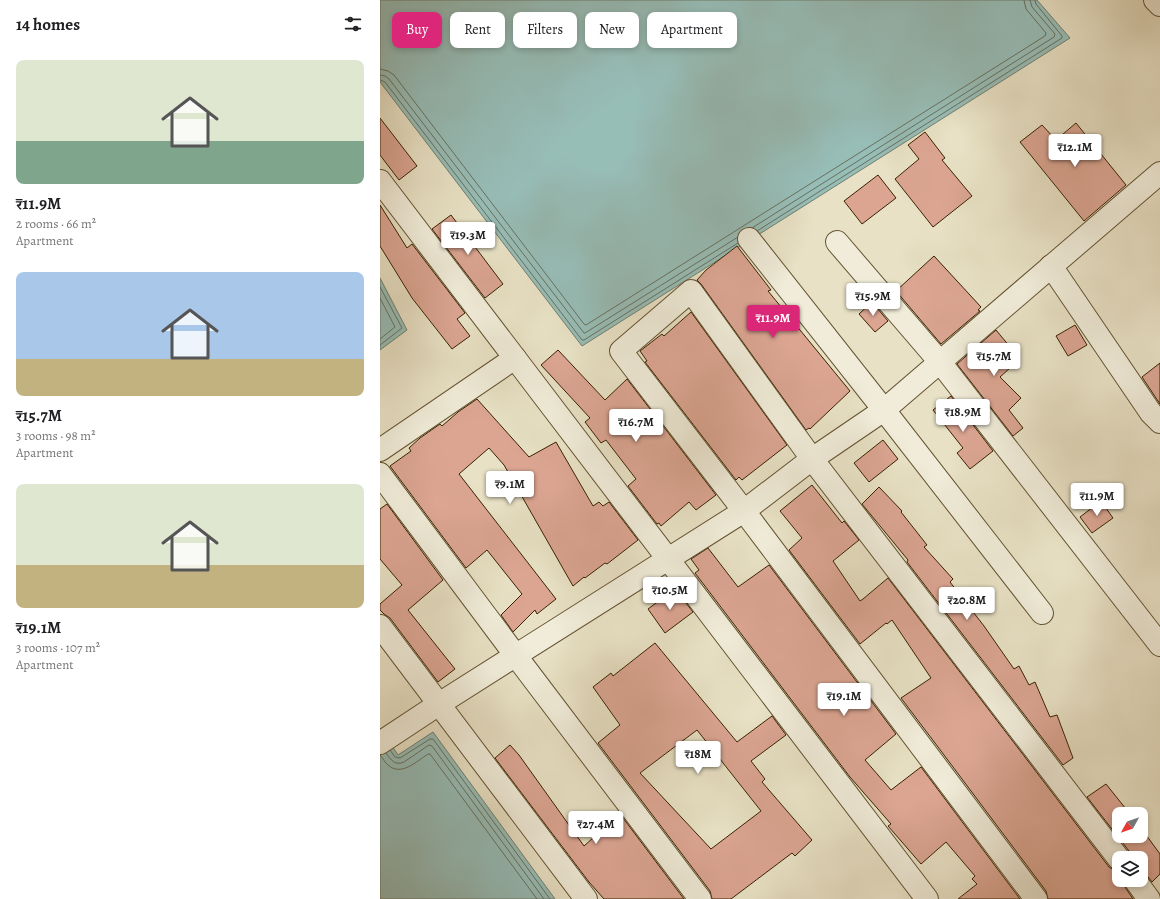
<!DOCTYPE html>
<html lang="en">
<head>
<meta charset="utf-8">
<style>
	:root { --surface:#fff; --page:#f2f2f2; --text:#202124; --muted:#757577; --accent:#db2777 }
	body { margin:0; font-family:Alegreya,serif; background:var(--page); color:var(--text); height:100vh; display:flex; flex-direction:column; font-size:15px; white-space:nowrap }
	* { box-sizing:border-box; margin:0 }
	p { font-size:13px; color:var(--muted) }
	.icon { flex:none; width:22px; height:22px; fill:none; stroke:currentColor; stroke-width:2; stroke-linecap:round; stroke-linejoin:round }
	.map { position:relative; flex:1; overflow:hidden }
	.side { display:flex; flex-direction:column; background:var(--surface); width:380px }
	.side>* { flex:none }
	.hud { position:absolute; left:12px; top:12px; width:380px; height:36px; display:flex; gap:8px }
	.needle { width:26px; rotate:230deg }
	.buttons { position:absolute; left:732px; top:807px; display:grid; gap:8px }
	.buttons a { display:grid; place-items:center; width:36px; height:36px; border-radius:8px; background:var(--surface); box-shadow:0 2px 6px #0003; font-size:20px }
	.price { position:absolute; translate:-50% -34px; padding:0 9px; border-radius:4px; background:#fff; color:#222; font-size:13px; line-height:26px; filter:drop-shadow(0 1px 2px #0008) }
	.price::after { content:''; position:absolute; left:50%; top:24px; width:12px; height:9px; margin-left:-6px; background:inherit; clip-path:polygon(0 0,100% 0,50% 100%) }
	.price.selected { background:var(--accent); color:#fff }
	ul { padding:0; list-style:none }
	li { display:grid; align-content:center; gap:8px; height:212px; padding:0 16px }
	li span { display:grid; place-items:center; height:124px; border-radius:8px; color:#555 }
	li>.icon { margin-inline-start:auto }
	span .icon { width:72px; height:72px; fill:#fffc; stroke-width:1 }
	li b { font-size:17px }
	h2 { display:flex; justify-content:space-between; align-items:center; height:48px; padding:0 16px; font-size:17px }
	.pill { padding:0 14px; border-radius:8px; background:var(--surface); box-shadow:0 2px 6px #0003; font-size:14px; line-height:36px }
	.pill.selected { background:var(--accent); color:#fff }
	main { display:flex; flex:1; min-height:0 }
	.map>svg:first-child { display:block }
	.water { fill:#97bdb7; stroke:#717f6e }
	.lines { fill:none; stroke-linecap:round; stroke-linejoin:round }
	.shore { stroke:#68705c; stroke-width:1 }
	.building { fill:#dba592; stroke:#382200; fill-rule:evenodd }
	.minor-casing { stroke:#645231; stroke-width:24 }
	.minor { stroke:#f0ecd9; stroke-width:22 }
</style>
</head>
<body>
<main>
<section class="side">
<h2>14 homes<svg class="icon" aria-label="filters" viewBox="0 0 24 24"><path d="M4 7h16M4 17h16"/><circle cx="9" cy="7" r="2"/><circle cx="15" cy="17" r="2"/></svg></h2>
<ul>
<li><span style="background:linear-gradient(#dfe7d0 65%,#7fa58c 0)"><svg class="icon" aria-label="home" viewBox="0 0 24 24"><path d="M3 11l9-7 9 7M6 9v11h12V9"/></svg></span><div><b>₹11.9M</b><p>2 rooms · 66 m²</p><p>Apartment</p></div></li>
<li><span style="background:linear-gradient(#a9c7e8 70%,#c2b280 0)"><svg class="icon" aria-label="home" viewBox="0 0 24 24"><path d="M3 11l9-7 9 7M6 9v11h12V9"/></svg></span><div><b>₹15.7M</b><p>3 rooms · 98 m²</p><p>Apartment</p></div></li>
<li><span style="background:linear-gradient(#dfe7d0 65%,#c2b280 0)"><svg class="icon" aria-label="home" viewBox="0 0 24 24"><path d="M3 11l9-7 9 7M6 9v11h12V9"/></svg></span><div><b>₹19.1M</b><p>3 rooms · 107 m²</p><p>Apartment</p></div></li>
</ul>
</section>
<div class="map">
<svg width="780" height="899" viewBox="0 0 780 899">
	<rect width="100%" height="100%" fill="#e8e1c5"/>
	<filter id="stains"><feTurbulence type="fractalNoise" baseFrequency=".005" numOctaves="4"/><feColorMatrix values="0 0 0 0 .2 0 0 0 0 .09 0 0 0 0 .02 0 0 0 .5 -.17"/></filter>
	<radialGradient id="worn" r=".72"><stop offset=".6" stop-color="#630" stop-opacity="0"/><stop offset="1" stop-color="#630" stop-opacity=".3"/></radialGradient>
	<g class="water">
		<path d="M0,0H657L690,38L202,346L0,82Z"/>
		<path d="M0,278L27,330L0,350Z"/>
		<path d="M0,728L18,755L53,732L175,899H0Z"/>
	</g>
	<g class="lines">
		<g class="shore">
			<path d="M0,69L8,71L14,75L204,324L206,325L665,36L666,33L646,9L644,0"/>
			<path d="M0,75L5,76L9,79L204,333H205L358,237"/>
			<path d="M0,80L5,82L202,340H204L358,243"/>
			<path d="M372,228L674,37L675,34L652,7L650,0"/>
			<path d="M377,231L682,38V36L656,4L655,0"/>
			<path d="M0,287L22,328L0,345"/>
			<path d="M0,298L15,327L0,339"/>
			<path d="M10,750L15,757L20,758L50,739H53L170,899"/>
			<path d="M6,753C11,760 15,766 24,762L49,745L52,746L164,899"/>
			<path d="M0,755C3,758 5,763 8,765C21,777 37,761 48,754H50L157,899"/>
		</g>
	</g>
	<g class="building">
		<path d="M0,118L37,166L19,180L0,155Z"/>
		<path d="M696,123L746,185L704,221L640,142L662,125L676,140Z"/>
		<path d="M545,132L565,158L562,160L592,196L553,227L515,179L539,159L528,145Z"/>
		<path d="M498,175L516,198L482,224L464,201Z"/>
		<path d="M0,205L27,248L32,244L85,313L77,319L90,336L72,349L32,298L0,246Z"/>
		<path d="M71,215L123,284L105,298L52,229Z"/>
		<path d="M357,246L391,290L388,291L470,391L430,429L429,428L426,430L321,284L317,280L326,270Z"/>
		<path d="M554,256L601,307L598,310L600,311L561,344L516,291Z"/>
		<path d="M492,302L508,321L495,332L479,314Z"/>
		<path d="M311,312L407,445L362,480L359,477L356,480L265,362L267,361L260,351L282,334L284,336Z"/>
		<path d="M695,325L707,345L688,356L676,336Z"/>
		<path d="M616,330L640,359L620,377L641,398L629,410L643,428L633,436L577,364Z"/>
		<path d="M178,350L225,400L247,379L336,495L316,510L309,502L281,526L279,523L277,524L248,486L256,479L226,440L221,443L205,422L210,418L161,365Z"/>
		<path d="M780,363V404L762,377Z"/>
		<path d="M571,396L613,451L590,469L577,453L583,448L553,410Z"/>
		<path d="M97,399L149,457L176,442L213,506L219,502L223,506L229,502L258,540L227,564L225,563L205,578L204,577L193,586L124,465L109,448L79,474L176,599L157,614L155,610L133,632L121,615L142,594L107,550L86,568L10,466L31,451L29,448L40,438L60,424L62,426L78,412Z"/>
		<path d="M503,440L518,459L489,482L474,463Z"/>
		<path d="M432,485L462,523L464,521L479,540L453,561L480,601L483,599L508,578L729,867L734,870L739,871V880H743L745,887L753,899H668L666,891L561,751L521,698L551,678L512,620L507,624L506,623L480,644L409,550L422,538L400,511Z"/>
		<path d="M499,487L522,511L521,512L547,545L544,547L573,579L570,582L604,626L634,669L639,666L649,685L655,682L670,717L677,715L693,758L683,765L527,562L528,560L482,504Z"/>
		<path d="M721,501L733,518L712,533L700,517Z"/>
		<path d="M7,504L63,580L28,610L75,669L58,682L10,618L4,614L0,610V604L22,585L0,559V509Z"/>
		<path d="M328,548L358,587L389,565L516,734L485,760L511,790L541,767L640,899H578L597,884L592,879L595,876L566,842L541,864L508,826L511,824L470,777L315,573L319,570L311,559Z"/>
		<path d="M295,589L313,612L285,633L268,609Z"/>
		<path d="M275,643L357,742L392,716L406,735L371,761L385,779L382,782L432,840L415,856L412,853L351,899H332L330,891L218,743L240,725L213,687L231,673L233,676ZM317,730L381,811L331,849L260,773Z"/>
		<path d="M130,745L139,755L204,846L240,814L304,899H224L209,882L115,758Z"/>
		<path d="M726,784L750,814H739V836H761V828L780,854V874L772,882L765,873L761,869V858H751L749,851L707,797Z"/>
	</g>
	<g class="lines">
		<g class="minor-casing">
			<g id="minor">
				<path d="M775,0L780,5"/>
				<path d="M0,181L547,899"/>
				<path d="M369,239L504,410L662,613"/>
				<path d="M457,242L560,362L780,645"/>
				<path d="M671,266L771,413L780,422"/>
				<path d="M0,450L135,358"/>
				<path d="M0,474L136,656L320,899"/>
				<path d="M0,626L206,899"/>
				<path d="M0,743L59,704L364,511L432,459L311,291L241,351L364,511L656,899"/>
				<path d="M739,859L432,459L504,410L780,173"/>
				<path d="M755,880L769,899"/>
			</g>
		</g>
		<use href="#minor" class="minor"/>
	</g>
	<rect width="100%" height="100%" filter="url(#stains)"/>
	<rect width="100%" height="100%" fill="url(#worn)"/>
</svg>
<div class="buttons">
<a><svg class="needle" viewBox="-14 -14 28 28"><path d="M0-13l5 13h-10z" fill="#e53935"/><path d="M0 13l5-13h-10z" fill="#757577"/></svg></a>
<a><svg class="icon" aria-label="layers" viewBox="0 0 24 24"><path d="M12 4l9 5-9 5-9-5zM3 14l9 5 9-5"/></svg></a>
</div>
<b class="price" style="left:695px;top:168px">₹12.1M</b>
<b class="price" style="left:88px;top:256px">₹19.3M</b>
<b class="price" style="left:493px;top:317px">₹15.9M</b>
<b class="price selected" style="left:393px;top:339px">₹11.9M</b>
<b class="price" style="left:614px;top:377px">₹15.7M</b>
<b class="price" style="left:583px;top:433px">₹18.9M</b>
<b class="price" style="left:256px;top:443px">₹16.7M</b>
<b class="price" style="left:130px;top:505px">₹9.1M</b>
<b class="price" style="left:717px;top:517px">₹11.9M</b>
<b class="price" style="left:290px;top:611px">₹10.5M</b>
<b class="price" style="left:587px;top:621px">₹20.8M</b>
<b class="price" style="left:464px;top:717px">₹19.1M</b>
<b class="price" style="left:318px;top:775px">₹18M</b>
<b class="price" style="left:216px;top:845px">₹27.4M</b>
<div class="hud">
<a class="pill selected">Buy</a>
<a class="pill">Rent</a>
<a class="pill">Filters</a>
<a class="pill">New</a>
<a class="pill">Apartment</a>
</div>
</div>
</main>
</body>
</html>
